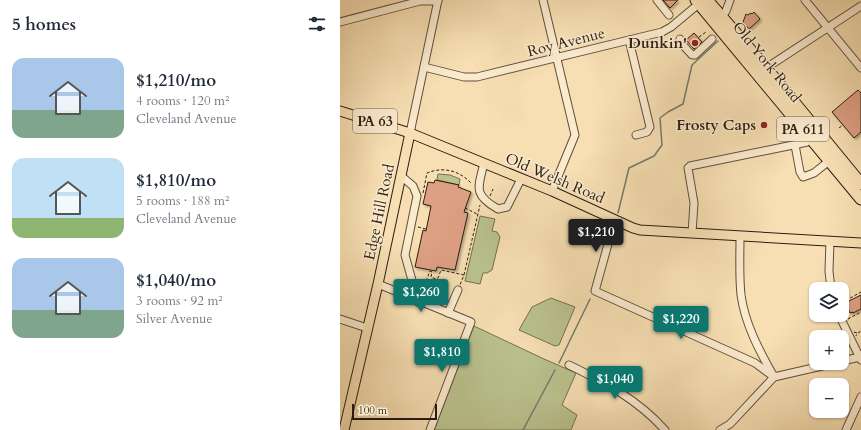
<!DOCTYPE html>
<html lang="en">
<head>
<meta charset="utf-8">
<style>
	:root { --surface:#fff; --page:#f6f6f7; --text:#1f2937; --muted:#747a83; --accent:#0f766e }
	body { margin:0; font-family:Cardo,serif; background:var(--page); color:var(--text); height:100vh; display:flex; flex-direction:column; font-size:15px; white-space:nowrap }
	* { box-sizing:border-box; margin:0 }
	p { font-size:13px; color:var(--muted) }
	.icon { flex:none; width:22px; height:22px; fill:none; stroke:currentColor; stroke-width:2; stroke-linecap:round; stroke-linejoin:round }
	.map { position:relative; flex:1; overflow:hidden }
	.sheet { display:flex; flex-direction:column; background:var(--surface); width:340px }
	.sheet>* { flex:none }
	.tools { position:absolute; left:469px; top:282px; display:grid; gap:8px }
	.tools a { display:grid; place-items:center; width:40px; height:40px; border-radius:8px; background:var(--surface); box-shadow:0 1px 3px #0004; font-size:20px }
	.scale { position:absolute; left:12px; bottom:10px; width:85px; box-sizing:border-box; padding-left:4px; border:2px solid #2d1d10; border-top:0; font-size:11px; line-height:14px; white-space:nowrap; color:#2d1d10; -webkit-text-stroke:3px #faeace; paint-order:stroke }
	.price { position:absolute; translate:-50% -34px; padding:0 9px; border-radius:4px; background:var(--accent); color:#fff; font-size:13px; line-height:26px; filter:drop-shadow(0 1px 2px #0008) }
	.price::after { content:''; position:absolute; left:50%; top:24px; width:12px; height:9px; margin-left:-6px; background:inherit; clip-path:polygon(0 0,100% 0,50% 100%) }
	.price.on { background:#222; color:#fff }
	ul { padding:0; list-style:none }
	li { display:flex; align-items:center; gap:12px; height:100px; padding:0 12px }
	li span { display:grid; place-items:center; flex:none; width:112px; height:80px; border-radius:12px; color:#555 }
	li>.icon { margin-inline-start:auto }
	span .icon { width:48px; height:48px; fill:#fffc; stroke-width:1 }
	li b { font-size:17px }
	h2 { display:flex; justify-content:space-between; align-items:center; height:48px; padding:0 12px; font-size:17px }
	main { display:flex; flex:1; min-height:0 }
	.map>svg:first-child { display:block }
	.green { fill:#bac28e; stroke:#74704f }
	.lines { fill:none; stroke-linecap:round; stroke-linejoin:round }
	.stream { stroke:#707c6f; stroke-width:1.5 }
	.building { fill:#dea083; stroke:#2d1d10; filter:url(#shadow) }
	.minor-casing { stroke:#604e39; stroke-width:9 }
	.major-casing { stroke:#2d1d10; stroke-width:11 }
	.highway-casing { stroke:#2d1d10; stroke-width:13 }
	.path { stroke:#2d1d10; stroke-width:1; stroke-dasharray:3 2; stroke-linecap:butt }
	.minor { stroke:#faeace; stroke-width:7 }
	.major { stroke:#f7dfb3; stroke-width:9 }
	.highway { stroke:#f7dfb3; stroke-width:11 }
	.poi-dot { fill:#8f2418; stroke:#faeace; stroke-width:1.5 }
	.labels { text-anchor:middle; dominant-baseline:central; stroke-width:3; stroke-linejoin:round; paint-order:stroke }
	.shield { fill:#faeace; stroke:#6a5a49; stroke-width:1 }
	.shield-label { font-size:14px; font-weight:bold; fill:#2d1d10 }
	.street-label { font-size:15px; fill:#2d1d10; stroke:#faeace }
	.poi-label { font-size:15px; font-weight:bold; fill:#2d1d10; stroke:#faeace; text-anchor:end }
</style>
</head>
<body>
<main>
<section class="sheet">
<h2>5 homes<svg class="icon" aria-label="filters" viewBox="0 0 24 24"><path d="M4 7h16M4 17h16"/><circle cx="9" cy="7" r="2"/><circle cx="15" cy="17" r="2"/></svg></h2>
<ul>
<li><span style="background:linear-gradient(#a9c7e8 65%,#7fa58c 0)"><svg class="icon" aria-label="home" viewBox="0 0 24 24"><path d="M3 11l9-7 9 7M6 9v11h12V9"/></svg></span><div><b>$1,210/mo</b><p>4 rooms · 120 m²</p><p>Cleveland Avenue</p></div></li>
<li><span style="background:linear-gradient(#bfe0f5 75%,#8fb573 0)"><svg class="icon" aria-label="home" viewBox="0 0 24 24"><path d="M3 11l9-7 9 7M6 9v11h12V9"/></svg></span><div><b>$1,810/mo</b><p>5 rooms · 188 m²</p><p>Cleveland Avenue</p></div></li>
<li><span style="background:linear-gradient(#a9c7e8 65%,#7fa58c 0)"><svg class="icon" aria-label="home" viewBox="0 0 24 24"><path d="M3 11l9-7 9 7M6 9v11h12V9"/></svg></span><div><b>$1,040/mo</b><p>3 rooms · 92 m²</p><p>Silver Avenue</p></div></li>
</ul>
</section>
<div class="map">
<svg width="521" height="430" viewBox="0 0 521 430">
	<defs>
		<filter id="shadow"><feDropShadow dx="2" dy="2" stdDeviation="1" flood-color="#0004"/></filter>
	</defs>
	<rect width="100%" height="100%" fill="#f7dfb3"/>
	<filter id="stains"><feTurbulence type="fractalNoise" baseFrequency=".005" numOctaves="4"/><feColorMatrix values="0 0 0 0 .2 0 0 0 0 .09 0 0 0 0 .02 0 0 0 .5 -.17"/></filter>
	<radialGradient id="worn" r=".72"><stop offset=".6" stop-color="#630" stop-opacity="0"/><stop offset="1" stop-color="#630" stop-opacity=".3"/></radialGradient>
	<g class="green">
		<path d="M98,174L110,175L120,179L119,185L97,180Z"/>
		<path d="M140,216L155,219L152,231L157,232L160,237L152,270L147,273H143L140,284L125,281Z"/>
		<path d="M211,298L235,307L219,345L215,346L179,330L192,307Z"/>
		<path d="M134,326L204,359L236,373L222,405L237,415L231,430H94Z"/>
	</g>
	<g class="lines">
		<g class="stream">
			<path d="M278,213L289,168L314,156L322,145L320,118L328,112L343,104L352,65L378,41"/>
			<path d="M219,363L250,299"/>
			<path d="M183,430L215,370"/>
		</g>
	</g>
	<g class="building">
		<path d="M323,0H338L330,8Z"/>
		<path d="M414,12L420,19L409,29L403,22L406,14L408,15L411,13L412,14Z"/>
		<path d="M354,33L362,42L354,49L346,40Z"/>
		<path d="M518,90L521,93V132L514,138L492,112Z"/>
		<path d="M95,180L119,185L118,187L131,192L124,212L128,213L115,270L97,267L96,271L75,267L83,230L86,231L91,206L83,204L88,182L94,183Z"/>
		<path d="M521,295V309L513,313V312L510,313L506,304L508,303L507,302Z"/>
	</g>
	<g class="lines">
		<g class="minor-casing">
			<g id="minor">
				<path d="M203,0L235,135L212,191"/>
				<path d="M317,0L329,15"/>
				<path d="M465,0L521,68"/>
				<path d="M381,18L386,11L390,0"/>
				<path d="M0,22L80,1H98"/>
				<path d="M340,39L341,43L352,55H355L372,39"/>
				<path d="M289,40L310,127L307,132L296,135"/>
				<path d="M84,67L124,77H137L322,32L331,27L361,2"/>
				<path d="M423,70L521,6"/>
				<path d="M70,133L98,0"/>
				<path d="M455,145L460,172L463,177L474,173L489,161"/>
				<path d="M144,163C138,188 133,195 158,209L167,207L181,179"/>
				<path d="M61,176L73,186L77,196L65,255L78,302"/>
				<path d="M275,219L255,291L415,363L434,377"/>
				<path d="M352,233L354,203L348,168L350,166L458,144L467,142L474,137"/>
				<path d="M400,236C400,256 399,276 401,295C405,324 419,350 433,375"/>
				<path d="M490,241L489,271L491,289"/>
				<path d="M38,284L131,322L90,430"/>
				<path d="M108,313L118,290"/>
				<path d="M499,315L521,360"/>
				<path d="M0,319L27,328"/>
				<path d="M502,361L520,357"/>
				<path d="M229,365C266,383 297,399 325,430"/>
				<path d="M380,430L390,424L434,377L495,363"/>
				<path d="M506,430L521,397"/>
			</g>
		</g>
		<g class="major-casing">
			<g id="major">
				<path d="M0,111L70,133L212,191L293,228L300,230L521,243"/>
				<path d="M4,430L38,284L70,133"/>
			</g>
		</g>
		<g class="highway-casing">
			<g id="highway">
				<path d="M356,0L521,199"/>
				<path d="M367,0L426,68L521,184"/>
			</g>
		</g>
		<g class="path">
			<path d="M359,37L366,32"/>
			<path d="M499,128L503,125"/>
			<path d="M83,193L87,173C104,166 120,171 132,184"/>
			<path d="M150,196L153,189"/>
			<path d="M125,208L137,214"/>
			<path d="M78,227L86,229"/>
			<path d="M124,275L140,205"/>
			<path d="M86,281L90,271L92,272L91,277L96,279L98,278L101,270L124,275L120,285"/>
			<path d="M507,309L505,304L506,303L505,301L521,292"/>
			<path d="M508,319L521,312"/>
			<path d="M514,332L517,333L516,336"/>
			<path d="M518,333L521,331"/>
		</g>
		<use href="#minor" class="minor"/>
		<use href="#major" class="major"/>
		<use href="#highway" class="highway"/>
	</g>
	<g class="poi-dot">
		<circle cx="355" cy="43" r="4"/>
		<circle cx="424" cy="125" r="4"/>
	</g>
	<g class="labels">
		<g class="shield">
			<rect x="13" y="109" width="44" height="24" rx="3"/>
			<rect x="437" y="117" width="52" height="24" rx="3"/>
		</g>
		<g class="shield-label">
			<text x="35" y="121">PA 63</text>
			<text x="463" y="129">PA 611</text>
		</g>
		<g class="street-label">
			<text transform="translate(226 42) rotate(-14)">Roy Avenue</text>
			<text transform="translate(427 62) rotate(51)">Old York Road</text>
			<text transform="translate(215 178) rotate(23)">Old Welsh Road</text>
			<text transform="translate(39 212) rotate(-78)">Edge Hill Road</text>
		</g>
		<g class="poi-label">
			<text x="347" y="43">Dunkin'</text>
			<text x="416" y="125">Frosty Caps</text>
		</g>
	</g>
	<rect width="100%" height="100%" filter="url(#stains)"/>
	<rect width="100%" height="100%" fill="url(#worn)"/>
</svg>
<div class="tools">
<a><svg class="icon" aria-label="layers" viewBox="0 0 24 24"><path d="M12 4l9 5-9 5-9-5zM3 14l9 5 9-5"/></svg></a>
<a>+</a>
<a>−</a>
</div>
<div class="scale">100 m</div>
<b class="price on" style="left:256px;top:253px">$1,210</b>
<b class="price" style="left:81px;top:313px">$1,260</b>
<b class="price" style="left:341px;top:340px">$1,220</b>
<b class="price" style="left:102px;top:373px">$1,810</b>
<b class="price" style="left:275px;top:400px">$1,040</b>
</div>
</main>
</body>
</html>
